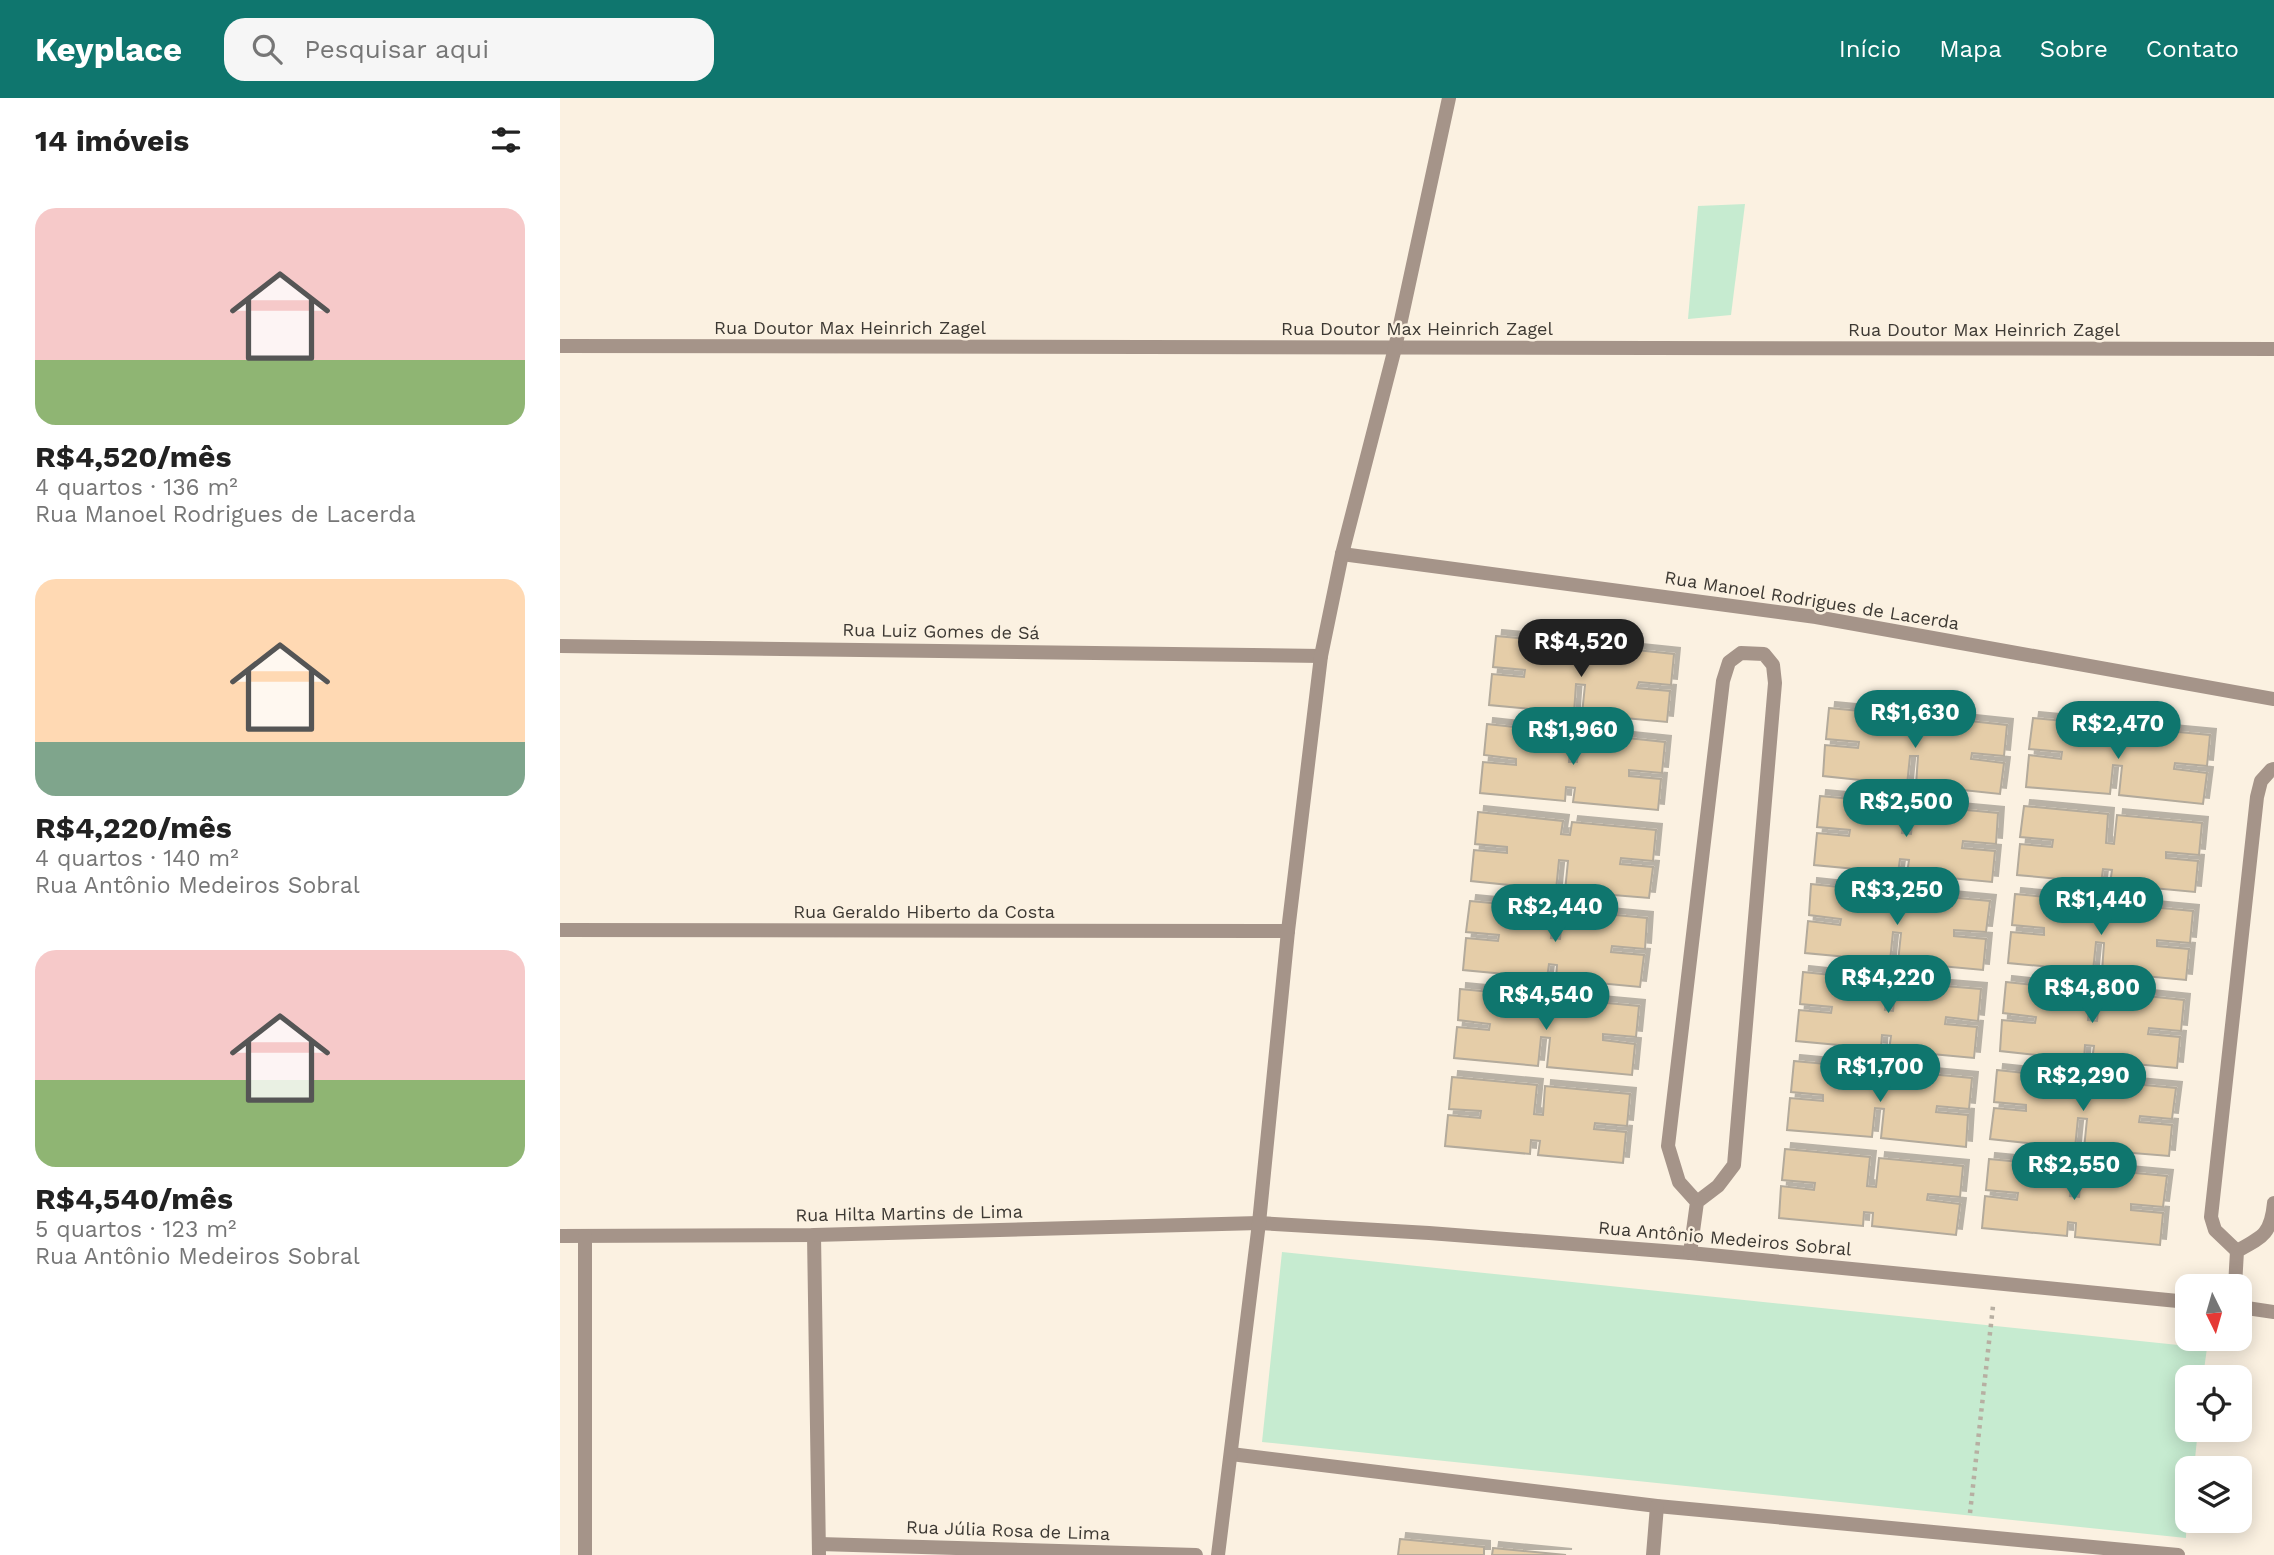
<!DOCTYPE html>
<html lang="pt">
<head>
<meta charset="utf-8">
<style>
	:root { --surface:#fff; --page:#f6f6f6; --text:#222; --muted:#767676; --accent:#0f766e }
	body { margin:0; font-family:"Work Sans",sans-serif; background:var(--page); color:var(--text); height:100vh; display:flex; flex-direction:column; font-size:26px; white-space:nowrap }
	* { box-sizing:border-box; margin:0 }
	p { font-size:23px; color:var(--muted) }
	.icon { flex:none; width:38px; height:38px; fill:none; stroke:currentColor; stroke-width:2; stroke-linecap:round; stroke-linejoin:round }
	.map { position:relative; flex:1; overflow:hidden }
	.details { display:flex; flex-direction:column; background:var(--surface); width:560px }
	.details>* { flex:none }
	.needle { width:46px; rotate:175deg }
	.fabs { position:absolute; left:1615px; top:1176px; display:grid; gap:14px }
	.fabs a { display:grid; place-items:center; width:77px; height:77px; border-radius:14px; background:var(--surface); box-shadow:0 4px 18px #0003; font-size:35px }
	.price { position:absolute; translate:-50% -60px; padding:0 16px; border-radius:24px; background:var(--accent); color:#fff; font-size:23px; line-height:46px; filter:drop-shadow(0 2px 4px #0008) }
	.price::after { content:''; position:absolute; left:50%; top:42px; width:21px; height:16px; margin-left:-10px; background:inherit; clip-path:polygon(0 0,100% 0,50% 100%) }
	.price.current { background:#222; color:#fff }
	ul { padding:0; list-style:none }
	li { display:grid; align-content:center; gap:14px; height:371px; padding:0 35px }
	li span { display:grid; place-items:center; height:217px; border-radius:21px; color:#555 }
	li>.icon { margin-inline-start:auto }
	span .icon { width:126px; height:126px; fill:#fffc; stroke-width:1 }
	li b { font-size:30px }
	h2 { display:flex; justify-content:space-between; align-items:center; height:84px; padding:0 35px; font-size:30px }
	header { display:flex; align-items:center; gap:42px; box-sizing:border-box; height:98px; padding:0 35px; background:var(--accent); color:#fff }
	header strong { font-size:33px }
	nav { display:flex; gap:38px; margin-inline-start:auto; font-size:24px }
	.search { width:490px; height:63px; background:var(--page); display:flex; align-items:center; gap:18px; box-sizing:border-box; padding:0 24px; border-radius:21px; color:var(--muted); font-size:26px }
	main { display:flex; flex:1; min-height:0 }
	.map>svg:first-child { display:block }
	.green { fill:#c6ebd0 }
	.building { fill:#e5cda8; stroke:#b3aa9b; stroke-width:2; filter:url(#shadow) }
	.lines { fill:none; stroke-linecap:round; stroke-linejoin:round }
	.path { stroke:#b7afa2; stroke-width:4.5; stroke-dasharray:3.5 5; stroke-linecap:butt }
	.street { stroke:#a59489; stroke-width:14 }
	.labels { text-anchor:middle; dominant-baseline:central; stroke-width:5; stroke-linejoin:round; paint-order:stroke }
	.street-label { font-size:18px; fill:#3d3933; stroke:#fbf1e1 }
</style>
</head>
<body>
<header>
<strong>Keyplace</strong>
<div class="search"><svg class="icon" aria-label="search" viewBox="0 0 24 24"><circle cx="10" cy="10" r="6"/><path d="M15 15l6 6"/></svg>Pesquisar aqui</div>
<nav><a>Início</a><a>Mapa</a><a>Sobre</a><a>Contato</a></nav>
</header>
<main>
<section class="details">
<h2>14 imóveis<svg class="icon" aria-label="filters" viewBox="0 0 24 24"><path d="M4 7h16M4 17h16"/><circle cx="9" cy="7" r="2"/><circle cx="15" cy="17" r="2"/></svg></h2>
<ul>
<li><span style="background:linear-gradient(#f6c9c9 70%,#8fb573 0)"><svg class="icon" aria-label="home" viewBox="0 0 24 24"><path d="M3 11l9-7 9 7M6 9v11h12V9"/></svg></span><div><b>R$4,520/mês</b><p>4 quartos · 136 m²</p><p>Rua Manoel Rodrigues de Lacerda</p></div></li>
<li><span style="background:linear-gradient(#ffd9b3 75%,#7fa58c 0)"><svg class="icon" aria-label="home" viewBox="0 0 24 24"><path d="M3 11l9-7 9 7M6 9v11h12V9"/></svg></span><div><b>R$4,220/mês</b><p>4 quartos · 140 m²</p><p>Rua Antônio Medeiros Sobral</p></div></li>
<li><span style="background:linear-gradient(#f6c9c9 60%,#8fb573 0)"><svg class="icon" aria-label="home" viewBox="0 0 24 24"><path d="M3 11l9-7 9 7M6 9v11h12V9"/></svg></span><div><b>R$4,540/mês</b><p>5 quartos · 123 m²</p><p>Rua Antônio Medeiros Sobral</p></div></li>
</ul>
</section>
<div class="map">
<svg width="1714" height="1457" viewBox="0 0 1714 1457">
	<defs>
		<filter id="shadow"><feDropShadow dx="6" dy="-6" stdDeviation="0" flood-color="#0004"/></filter>
	</defs>
	<rect width="100%" height="100%" fill="#fbf1e1"/>
	<g class="green">
		<path d="M1185,106L1171,217L1128,221L1138,108Z"/>
		<path d="M722,1154L1647,1250L1643,1279H1628V1332H1638L1634,1370H1628L1626,1440L702,1344Z"/>
	</g>
	<g class="building">
		<path d="M936,538L1021,546L1019,560L1028,561L1029,547L1114,556L1111,587L1079,584L1077,590L1110,593L1107,624L1022,616L1025,587L1016,586L1014,615L929,607L932,576L964,579L965,572L933,569Z"/>
		<path d="M1269,610L1354,618L1352,632L1361,633L1363,618L1447,627L1444,658L1412,655L1411,661L1444,665L1440,696L1356,687L1358,658H1350L1347,687L1263,678L1265,647L1298,650L1299,644L1266,641Z"/>
		<path d="M1473,620L1557,628L1556,642L1565,643L1566,629L1650,637L1647,668L1615,665L1614,671L1647,675L1643,706L1559,697L1562,668L1553,667L1550,696L1466,689L1469,657L1501,661L1502,654L1469,651Z"/>
		<path d="M927,626L1011,635L1009,664H1017L1020,635L1105,644L1102,675L1069,672V678L1101,681L1098,712L1013,704L1015,690L1006,689L1005,703L920,695L923,664L956,667V661L924,657Z"/>
		<path d="M1260,698L1345,706L1342,735L1351,736L1354,707L1438,715L1436,746L1403,743L1402,750L1435,753L1432,784L1347,776L1349,762L1340,761L1338,775L1254,767L1257,735L1289,738L1290,732L1257,729Z"/>
		<path d="M1464,708L1548,716L1546,745L1554,746L1557,717L1642,725L1639,757L1606,754V760L1638,763L1635,794L1550,786L1552,772L1543,771L1541,785L1457,777L1460,746L1492,749L1493,742L1460,739Z"/>
		<path d="M918,714L1003,723L1001,736L1010,737L1012,724L1096,732L1093,763L1061,760L1060,766L1093,769L1089,800L1005,793L1008,763L999,762L996,792L911,783L914,752L947,755V749L915,746Z"/>
		<path d="M1251,786L1336,795L1335,808L1343,809L1345,795L1430,803L1426,834L1394,832V838L1426,841L1423,872L1338,864L1341,835L1333,834L1330,863L1245,855L1248,823L1280,827L1281,821L1249,817Z"/>
		<path d="M1455,796L1540,804L1538,818L1547,819L1549,805L1633,813L1630,845L1597,842V848L1629,851L1626,882L1542,874L1544,845L1536,844L1533,873L1448,865L1451,834L1484,837V830L1452,827Z"/>
		<path d="M910,803L994,811L991,840L1000,841L1003,812L1087,820L1085,851L1052,848L1051,854L1084,857L1080,889L996,881L997,867L989,866L987,880L903,872L906,840L938,843L939,837L906,834Z"/>
		<path d="M1243,874L1328,883L1325,912L1333,913L1336,884L1421,891L1418,923L1386,919L1385,926L1417,929L1414,960L1329,952L1331,938L1322,937L1321,951L1236,943L1239,912L1271,915L1272,909L1240,906Z"/>
		<path d="M1446,884L1531,893L1528,922L1537,923L1540,893L1624,902L1621,933L1589,930L1588,936L1620,939L1617,970L1532,962L1534,948L1525,947L1524,962L1440,953L1442,922L1475,925L1476,919L1443,915Z"/>
		<path d="M900,891L985,899L984,913L992,914L994,900L1079,908L1076,939L1043,936V942L1075,946L1072,977L987,969L990,940L981,939L978,968L894,960L897,929L929,932L930,926L898,922Z"/>
		<path d="M1234,963L1319,971L1318,985H1326L1327,972L1412,980L1409,1011L1377,1008L1376,1014L1408,1017L1406,1049L1321,1040L1324,1011L1315,1010L1312,1039L1227,1032L1230,1000L1263,1003V997L1231,994Z"/>
		<path d="M1437,972L1522,981L1521,994L1529,995L1531,982L1616,990L1612,1021L1580,1018L1579,1024L1612,1027L1609,1058L1524,1051L1527,1021L1518,1020L1515,1050L1430,1041L1434,1010L1466,1013V1007L1434,1004Z"/>
		<path d="M892,979L977,987L974,1016L983,1017L985,988L1070,996L1067,1028L1035,1025L1034,1031L1066,1034L1063,1065L978,1057L980,1043L971,1042L970,1056L885,1048L888,1017L920,1020L921,1013L889,1011Z"/>
		<path d="M1225,1051L1310,1059L1307,1088L1316,1089L1319,1060L1403,1068L1400,1099L1368,1096L1367,1102L1400,1106L1396,1137L1312,1128L1313,1115L1304,1114L1303,1128L1219,1120L1221,1088L1254,1092L1255,1085L1222,1082Z"/>
		<path d="M1429,1061L1514,1069L1510,1098L1519,1099L1522,1070L1607,1078L1603,1109L1571,1106V1112L1603,1115L1600,1147L1515,1139L1516,1125L1508,1124L1507,1138L1422,1130L1425,1098L1457,1102L1458,1095L1426,1092Z"/>
		<path d="M840,1441L924,1449V1457H838Z"/>
		<path d="M933,1450L1006,1457H932Z"/>
	</g>
	<g class="lines">
		<path class="path" d="M1410,1415L1433,1208"/>
		<g class="street">
			<path d="M0,248L1714,251"/>
			<path d="M782,456L1256,519L1714,601"/>
			<path d="M0,548L761,558"/>
			<path d="M0,832L728,833"/>
			<path d="M254,1137L259,1457"/>
			<path d="M0,1138L254,1137L699,1125L869,1135L1130,1155L1628,1204"/>
			<path d="M25,1138V1457"/>
			<path d="M1677,1153L1655,1132L1651,1119L1697,699L1701,683L1711,672L1714,671"/>
			<path d="M1130,1155L1137,1104L1158,1088L1174,1067L1215,585L1213,567L1204,556L1181,555L1169,564L1163,583L1108,1048L1119,1084L1137,1104"/>
			<path d="M1675,1188L1677,1153C1703,1139 1711,1136 1714,1105"/>
			<path d="M1680,1209L1714,1214"/>
			<path d="M671,1356L1097,1408L1618,1457"/>
			<path d="M259,1446L636,1457"/>
			<path d="M658,1457L699,1125L728,833L761,558L782,456L835,250L889,0"/>
			<path d="M1093,1457L1097,1408"/>
		</g>
	</g>
	<g class="labels">
		<g class="street-label">
			<text x="290" y="229">Rua Doutor Max Heinrich Zagel</text>
			<text x="857" y="230">Rua Doutor Max Heinrich Zagel</text>
			<text x="1424" y="231">Rua Doutor Max Heinrich Zagel</text>
			<text transform="translate(1252 502) rotate(9)">Rua Manoel Rodrigues de Lacerda</text>
			<text transform="translate(381 533) rotate(1)">Rua Luiz Gomes de Sá</text>
			<text x="364" y="813">Rua Geraldo Hiberto da Costa</text>
			<text transform="translate(349 1115) rotate(-1)">Rua Hilta Martins de Lima</text>
			<text transform="translate(1165 1140) rotate(5)">Rua Antônio Medeiros Sobral</text>
			<text transform="translate(448 1432) rotate(2)">Rua Júlia Rosa de Lima</text>
		</g>
	</g>
</svg>
<div class="fabs">
<a><svg class="needle" viewBox="-14 -14 28 28"><path d="M0-13l5 13h-10z" fill="#e53935"/><path d="M0 13l5-13h-10z" fill="#767676"/></svg></a>
<a><svg class="icon" aria-label="locate" viewBox="0 0 24 24"><circle cx="12" cy="12" r="6"/><path d="M12 2v4M12 18v4M2 12h4M18 12h4"/></svg></a>
<a><svg class="icon" aria-label="layers" viewBox="0 0 24 24"><path d="M12 4l9 5-9 5-9-5zM3 14l9 5 9-5"/></svg></a>
</div>
<b class="price current" style="left:1021px;top:581px">R$4,520</b>
<b class="price" style="left:1355px;top:652px">R$1,630</b>
<b class="price" style="left:1558px;top:663px">R$2,470</b>
<b class="price" style="left:1013px;top:669px">R$1,960</b>
<b class="price" style="left:1346px;top:741px">R$2,500</b>
<b class="price" style="left:1337px;top:829px">R$3,250</b>
<b class="price" style="left:1541px;top:839px">R$1,440</b>
<b class="price" style="left:995px;top:846px">R$2,440</b>
<b class="price" style="left:1328px;top:917px">R$4,220</b>
<b class="price" style="left:1532px;top:927px">R$4,800</b>
<b class="price" style="left:986px;top:934px">R$4,540</b>
<b class="price" style="left:1320px;top:1006px">R$1,700</b>
<b class="price" style="left:1523px;top:1015px">R$2,290</b>
<b class="price" style="left:1514px;top:1104px">R$2,550</b>
</div>
</main>
</body>
</html>
